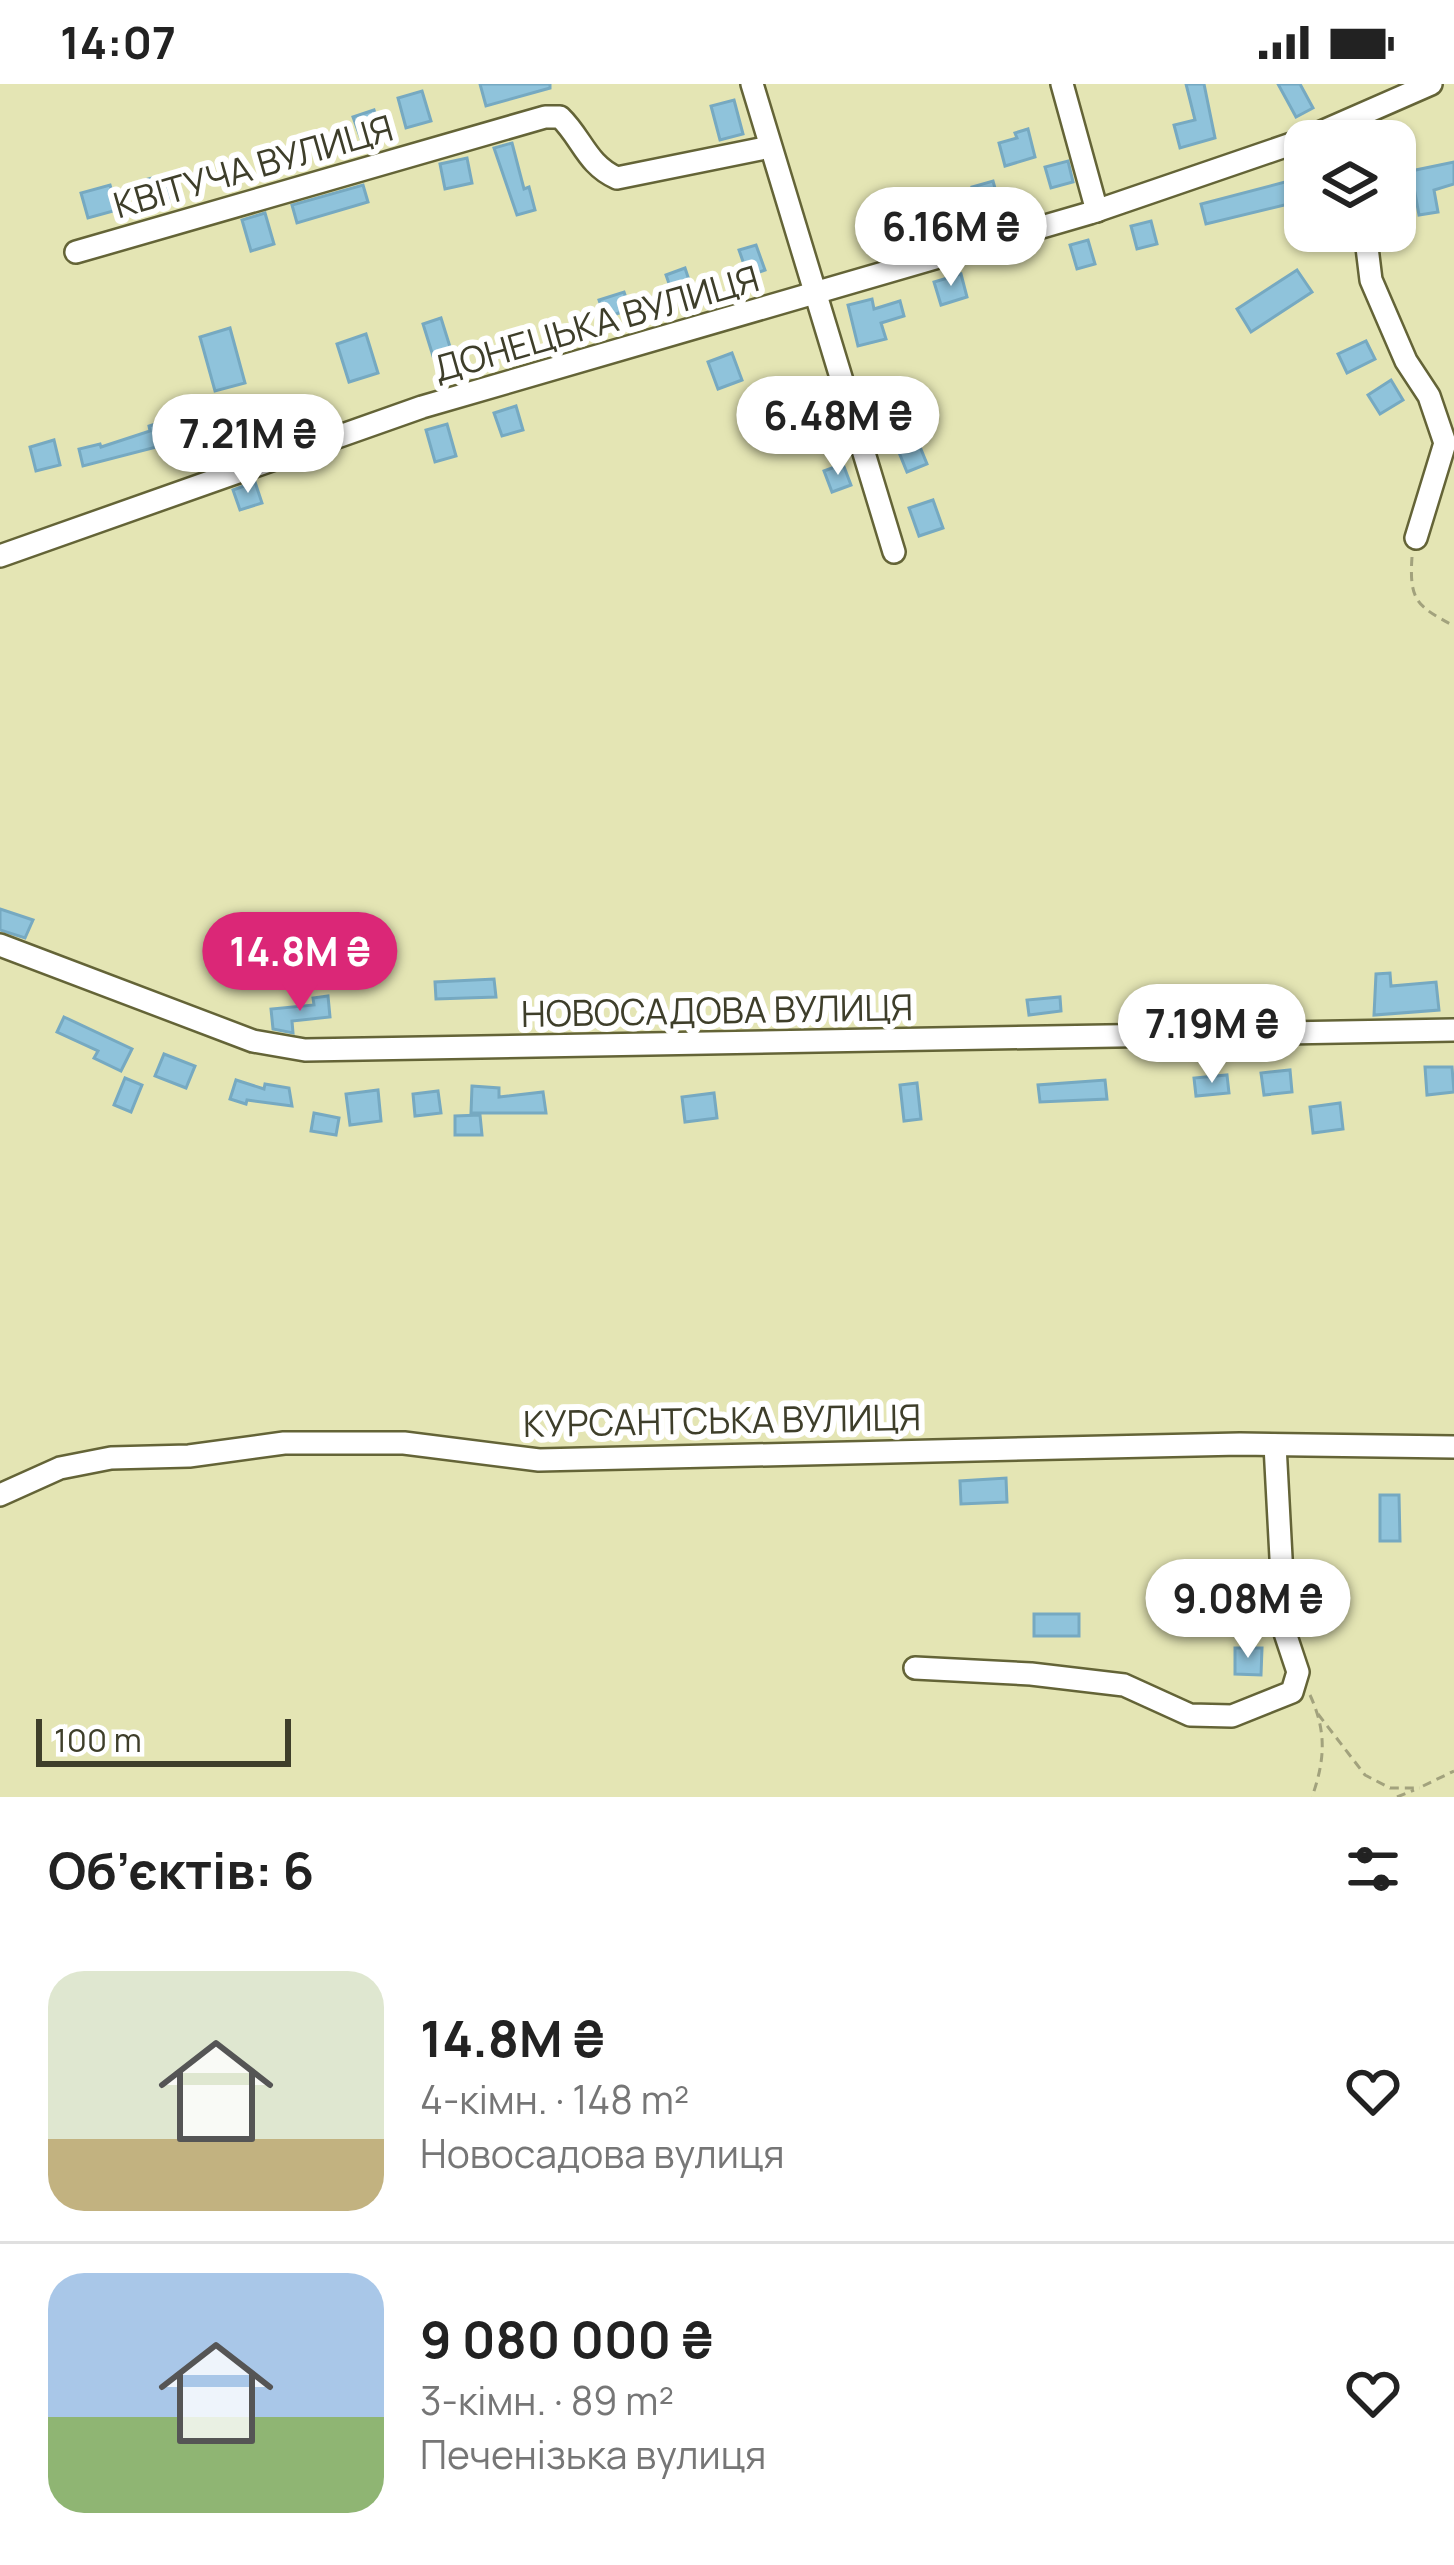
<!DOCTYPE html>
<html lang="uk">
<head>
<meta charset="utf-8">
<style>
	:root { --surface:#fff; --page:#f2f2f2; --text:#222; --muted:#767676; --line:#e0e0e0; --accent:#db2777 }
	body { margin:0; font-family:Manrope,sans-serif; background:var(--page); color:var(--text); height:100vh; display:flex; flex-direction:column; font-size:45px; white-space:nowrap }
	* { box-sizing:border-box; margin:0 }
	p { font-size:39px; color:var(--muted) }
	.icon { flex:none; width:66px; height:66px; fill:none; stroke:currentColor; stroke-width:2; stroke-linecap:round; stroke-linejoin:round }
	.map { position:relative; height:1713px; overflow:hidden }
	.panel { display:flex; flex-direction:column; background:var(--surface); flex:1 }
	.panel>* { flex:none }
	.tools { position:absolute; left:1284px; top:36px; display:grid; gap:24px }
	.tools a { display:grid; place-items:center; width:132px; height:132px; border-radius:24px; background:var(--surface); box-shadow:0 3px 9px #0004; font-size:60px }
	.scale { position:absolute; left:36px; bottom:30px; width:255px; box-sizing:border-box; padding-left:12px; border:6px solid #3e3e2a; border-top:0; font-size:33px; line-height:42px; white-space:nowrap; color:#3e3e2a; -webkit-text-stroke:9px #fff; paint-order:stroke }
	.price { position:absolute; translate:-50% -102px; padding:0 27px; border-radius:42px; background:#fff; color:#222; font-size:39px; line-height:78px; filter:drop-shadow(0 3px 6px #0008) }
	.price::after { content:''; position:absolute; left:50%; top:72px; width:36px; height:27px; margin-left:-18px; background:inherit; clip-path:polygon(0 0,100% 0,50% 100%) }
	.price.selected { background:var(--accent); color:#fff }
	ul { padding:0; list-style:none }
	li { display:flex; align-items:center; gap:36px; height:300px; padding:0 48px }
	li+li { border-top:3px solid var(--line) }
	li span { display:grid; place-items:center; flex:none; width:336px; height:240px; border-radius:36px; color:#555 }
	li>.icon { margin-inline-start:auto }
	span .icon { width:144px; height:144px; fill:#fffc; stroke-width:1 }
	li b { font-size:51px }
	h2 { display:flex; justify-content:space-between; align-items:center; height:144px; padding:0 48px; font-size:51px }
	.status { display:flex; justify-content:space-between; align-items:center; height:84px; padding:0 60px; background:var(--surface); direction:ltr }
	.status svg { height:33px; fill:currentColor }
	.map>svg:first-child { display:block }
	.building { fill:#8fc3db; stroke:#76a9c1; stroke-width:3 }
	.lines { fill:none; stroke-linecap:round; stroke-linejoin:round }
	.street-casing { stroke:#646437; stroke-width:26 }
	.path { stroke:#a2a27d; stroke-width:3; stroke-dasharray:9 6; stroke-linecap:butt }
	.street { stroke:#fff; stroke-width:21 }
	.labels { text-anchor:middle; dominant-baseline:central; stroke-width:12; stroke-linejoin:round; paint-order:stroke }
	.street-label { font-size:36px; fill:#3e3e2a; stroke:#fff }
</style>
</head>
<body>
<div class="status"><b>14:07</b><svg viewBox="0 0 49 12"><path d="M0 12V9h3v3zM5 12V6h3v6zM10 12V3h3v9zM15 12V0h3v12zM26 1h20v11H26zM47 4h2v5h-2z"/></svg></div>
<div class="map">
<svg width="1454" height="1713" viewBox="0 0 1454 1713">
	<rect width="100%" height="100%" fill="#e4e5b4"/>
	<g class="building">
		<path d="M480,0H550V4L486,22Z"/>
		<path d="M1186,0H1204L1215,54L1180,64L1174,41L1195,36Z"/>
		<path d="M1278,0H1300L1313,24L1296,33Z"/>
		<path d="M422,7L431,37L406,44L398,14Z"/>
		<path d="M734,16L743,50L720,56L711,22Z"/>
		<path d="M374,26L381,48L361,55L353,33Z"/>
		<path d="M1028,45L1035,73L1005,82L999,59L1017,54L1015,49Z"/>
		<path d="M512,59L524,105L529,103L535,126L517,131L494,64Z"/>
		<path d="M467,74L472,99L445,105L440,80Z"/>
		<path d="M1068,77L1073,98L1051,104L1045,83Z"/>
		<path d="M1454,78V100L1434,106L1438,128L1419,131L1411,87Z"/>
		<path d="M171,89L177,113L154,119L148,95Z"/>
		<path d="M1305,89V116L1206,140L1201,120L1289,97L1288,93Z"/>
		<path d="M993,97L999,119L978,125L972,103Z"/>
		<path d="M110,101L117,126L88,134L81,109Z"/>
		<path d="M363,101L368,118L297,139L292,121Z"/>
		<path d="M265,129L274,160L251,167L242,136Z"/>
		<path d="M1151,137L1157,160L1137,165L1131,142Z"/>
		<path d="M1088,156L1095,180L1077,185L1070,161Z"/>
		<path d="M756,161L765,186L748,192L739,166Z"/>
		<path d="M685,184L693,208L674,214L666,191Z"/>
		<path d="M1297,186L1312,208L1251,248L1237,225Z"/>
		<path d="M961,190L967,213L941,221L934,198Z"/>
		<path d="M624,208L630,225L605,234L599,216Z"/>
		<path d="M872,215L874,225L900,217L904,232L881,239L886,255L858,262L848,221Z"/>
		<path d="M441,234L451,266L433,272L423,240Z"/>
		<path d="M230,244L245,299L215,307L200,253Z"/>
		<path d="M366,250L378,289L349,298L337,260Z"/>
		<path d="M1366,257L1375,275L1347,289L1338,270Z"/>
		<path d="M732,269L742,296L718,305L708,278Z"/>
		<path d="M1391,296L1403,316L1380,330L1368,311Z"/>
		<path d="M516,322L523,346L502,352L494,329Z"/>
		<path d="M165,337L172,359L83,382L79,365L100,360L101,363L150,347L149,342Z"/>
		<path d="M447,340L456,372L435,378L426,346Z"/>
		<path d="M916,353L927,380L907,388L896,361Z"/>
		<path d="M54,356L60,381L36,387L30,363Z"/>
		<path d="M843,380L851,401L832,408L824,387Z"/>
		<path d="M255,398L262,419L240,426L233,406Z"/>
		<path d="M933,416L943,444L919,452L909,424Z"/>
		<path d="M0,825L33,836L25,854L0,846Z"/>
		<path d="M1390,889L1391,902L1436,898L1439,926L1374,931L1376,890Z"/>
		<path d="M494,895L496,913L436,915L435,898Z"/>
		<path d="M328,912L330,933L292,937L293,949L273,945L271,925L314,921L313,914Z"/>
		<path d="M1060,913L1061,927L1029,931L1027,916Z"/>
		<path d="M64,933L132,965L121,987L94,974L98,967L57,948Z"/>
		<path d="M164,970L195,982L186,1004L155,992Z"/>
		<path d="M1425,983H1452L1454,1008L1427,1011Z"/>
		<path d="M1290,986L1292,1008L1264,1011L1261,989Z"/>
		<path d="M1227,991L1229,1009L1196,1012L1194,994Z"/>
		<path d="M125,994L142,1001L131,1028L114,1021Z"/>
		<path d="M236,996L264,1005L265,1000L289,1004L292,1022L247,1016L246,1020L230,1015Z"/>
		<path d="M1105,996L1107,1015L1040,1018L1038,1001Z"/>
		<path d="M917,999L921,1035L904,1037L900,1001Z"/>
		<path d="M472,1002L499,1004V1013L543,1008L546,1029H471Z"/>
		<path d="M378,1006L381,1037L350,1041L346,1010Z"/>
		<path d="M438,1007L441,1029L415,1032L413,1010Z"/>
		<path d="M714,1009L717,1034L685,1038L682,1013Z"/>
		<path d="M1340,1019L1343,1045L1313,1049L1310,1023Z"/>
		<path d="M314,1029L339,1034L336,1051L311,1047Z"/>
		<path d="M480,1031L482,1051H455V1032Z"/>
		<path d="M1006,1394L1007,1418L961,1420L960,1397Z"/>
		<path d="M1380,1411H1399L1400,1457H1380Z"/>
		<rect x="1034" y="1530" width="45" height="22"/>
		<path d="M1235,1564H1262L1261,1591L1235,1590Z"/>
	</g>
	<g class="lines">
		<g class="street-casing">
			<g id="street">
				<path d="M752,0L894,468"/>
				<path d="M1062,0L1097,127"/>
				<path d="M1365,147L1371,196L1406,277L1429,312L1445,359L1416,454"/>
				<path d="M76,168L545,33H560C582,54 587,81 617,94L770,63"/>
				<path d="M0,472L422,323L1090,129L1303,56L1431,0"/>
				<path d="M0,861L253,957L305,966L1454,946"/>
				<path d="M0,1411L60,1384L111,1374L189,1372L284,1359H404L539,1376L1240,1360L1454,1363"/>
				<path d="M915,1584L1031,1590L1124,1601L1190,1631L1232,1632L1292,1608L1298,1588L1285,1549L1275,1361"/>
			</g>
		</g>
		<g class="path">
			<path d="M1412,473C1409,517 1417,522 1454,542"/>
			<path d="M1310,1611C1327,1648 1325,1676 1312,1713"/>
			<path d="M1318,1630L1365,1691L1390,1704H1420"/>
			<path d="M1423,1702L1454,1687"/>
			<path d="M1397,1713L1414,1706"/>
		</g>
		<use href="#street" class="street"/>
	</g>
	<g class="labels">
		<g class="street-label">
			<text transform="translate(253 82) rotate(-16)">КВІТУЧА ВУЛИЦЯ</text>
			<text transform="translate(596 239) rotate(-16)">ДОНЕЦЬКА ВУЛИЦЯ</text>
			<text transform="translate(717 926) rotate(-1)">НОВОСАДОВА ВУЛИЦЯ</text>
			<text transform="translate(722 1336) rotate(-1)">КУРСАНТСЬКА ВУЛИЦЯ</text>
		</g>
	</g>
</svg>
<div class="tools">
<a><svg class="icon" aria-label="layers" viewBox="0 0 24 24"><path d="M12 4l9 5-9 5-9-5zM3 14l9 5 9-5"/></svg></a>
</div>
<div class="scale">100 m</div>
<b class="price" style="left:951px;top:205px">6.16M ₴</b>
<b class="price" style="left:838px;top:394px">6.48M ₴</b>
<b class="price" style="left:248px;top:412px">7.21M ₴</b>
<b class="price selected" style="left:300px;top:930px">14.8M ₴</b>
<b class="price" style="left:1212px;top:1002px">7.19M ₴</b>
<b class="price" style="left:1248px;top:1577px">9.08M ₴</b>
</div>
<section class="panel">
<h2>Об’єктів: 6<svg class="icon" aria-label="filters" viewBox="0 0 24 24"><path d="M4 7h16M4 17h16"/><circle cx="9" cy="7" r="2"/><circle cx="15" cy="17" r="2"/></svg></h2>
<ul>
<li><span style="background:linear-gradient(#dfe7d0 70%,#c2b280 0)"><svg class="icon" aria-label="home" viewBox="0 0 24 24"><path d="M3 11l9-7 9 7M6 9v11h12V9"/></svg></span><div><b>14.8M ₴</b><p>4-кімн. · 148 m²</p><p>Новосадова вулиця</p></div><svg class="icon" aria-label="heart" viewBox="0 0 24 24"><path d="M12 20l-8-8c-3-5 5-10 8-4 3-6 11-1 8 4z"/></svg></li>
<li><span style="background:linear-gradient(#a9c7e8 60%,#8fb573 0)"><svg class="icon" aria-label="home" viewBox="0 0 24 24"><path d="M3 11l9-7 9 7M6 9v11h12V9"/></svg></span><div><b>9 080 000 ₴</b><p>3-кімн. · 89 m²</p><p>Печенізька вулиця</p></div><svg class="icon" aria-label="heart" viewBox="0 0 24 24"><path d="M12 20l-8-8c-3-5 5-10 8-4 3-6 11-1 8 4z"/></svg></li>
</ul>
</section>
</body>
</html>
